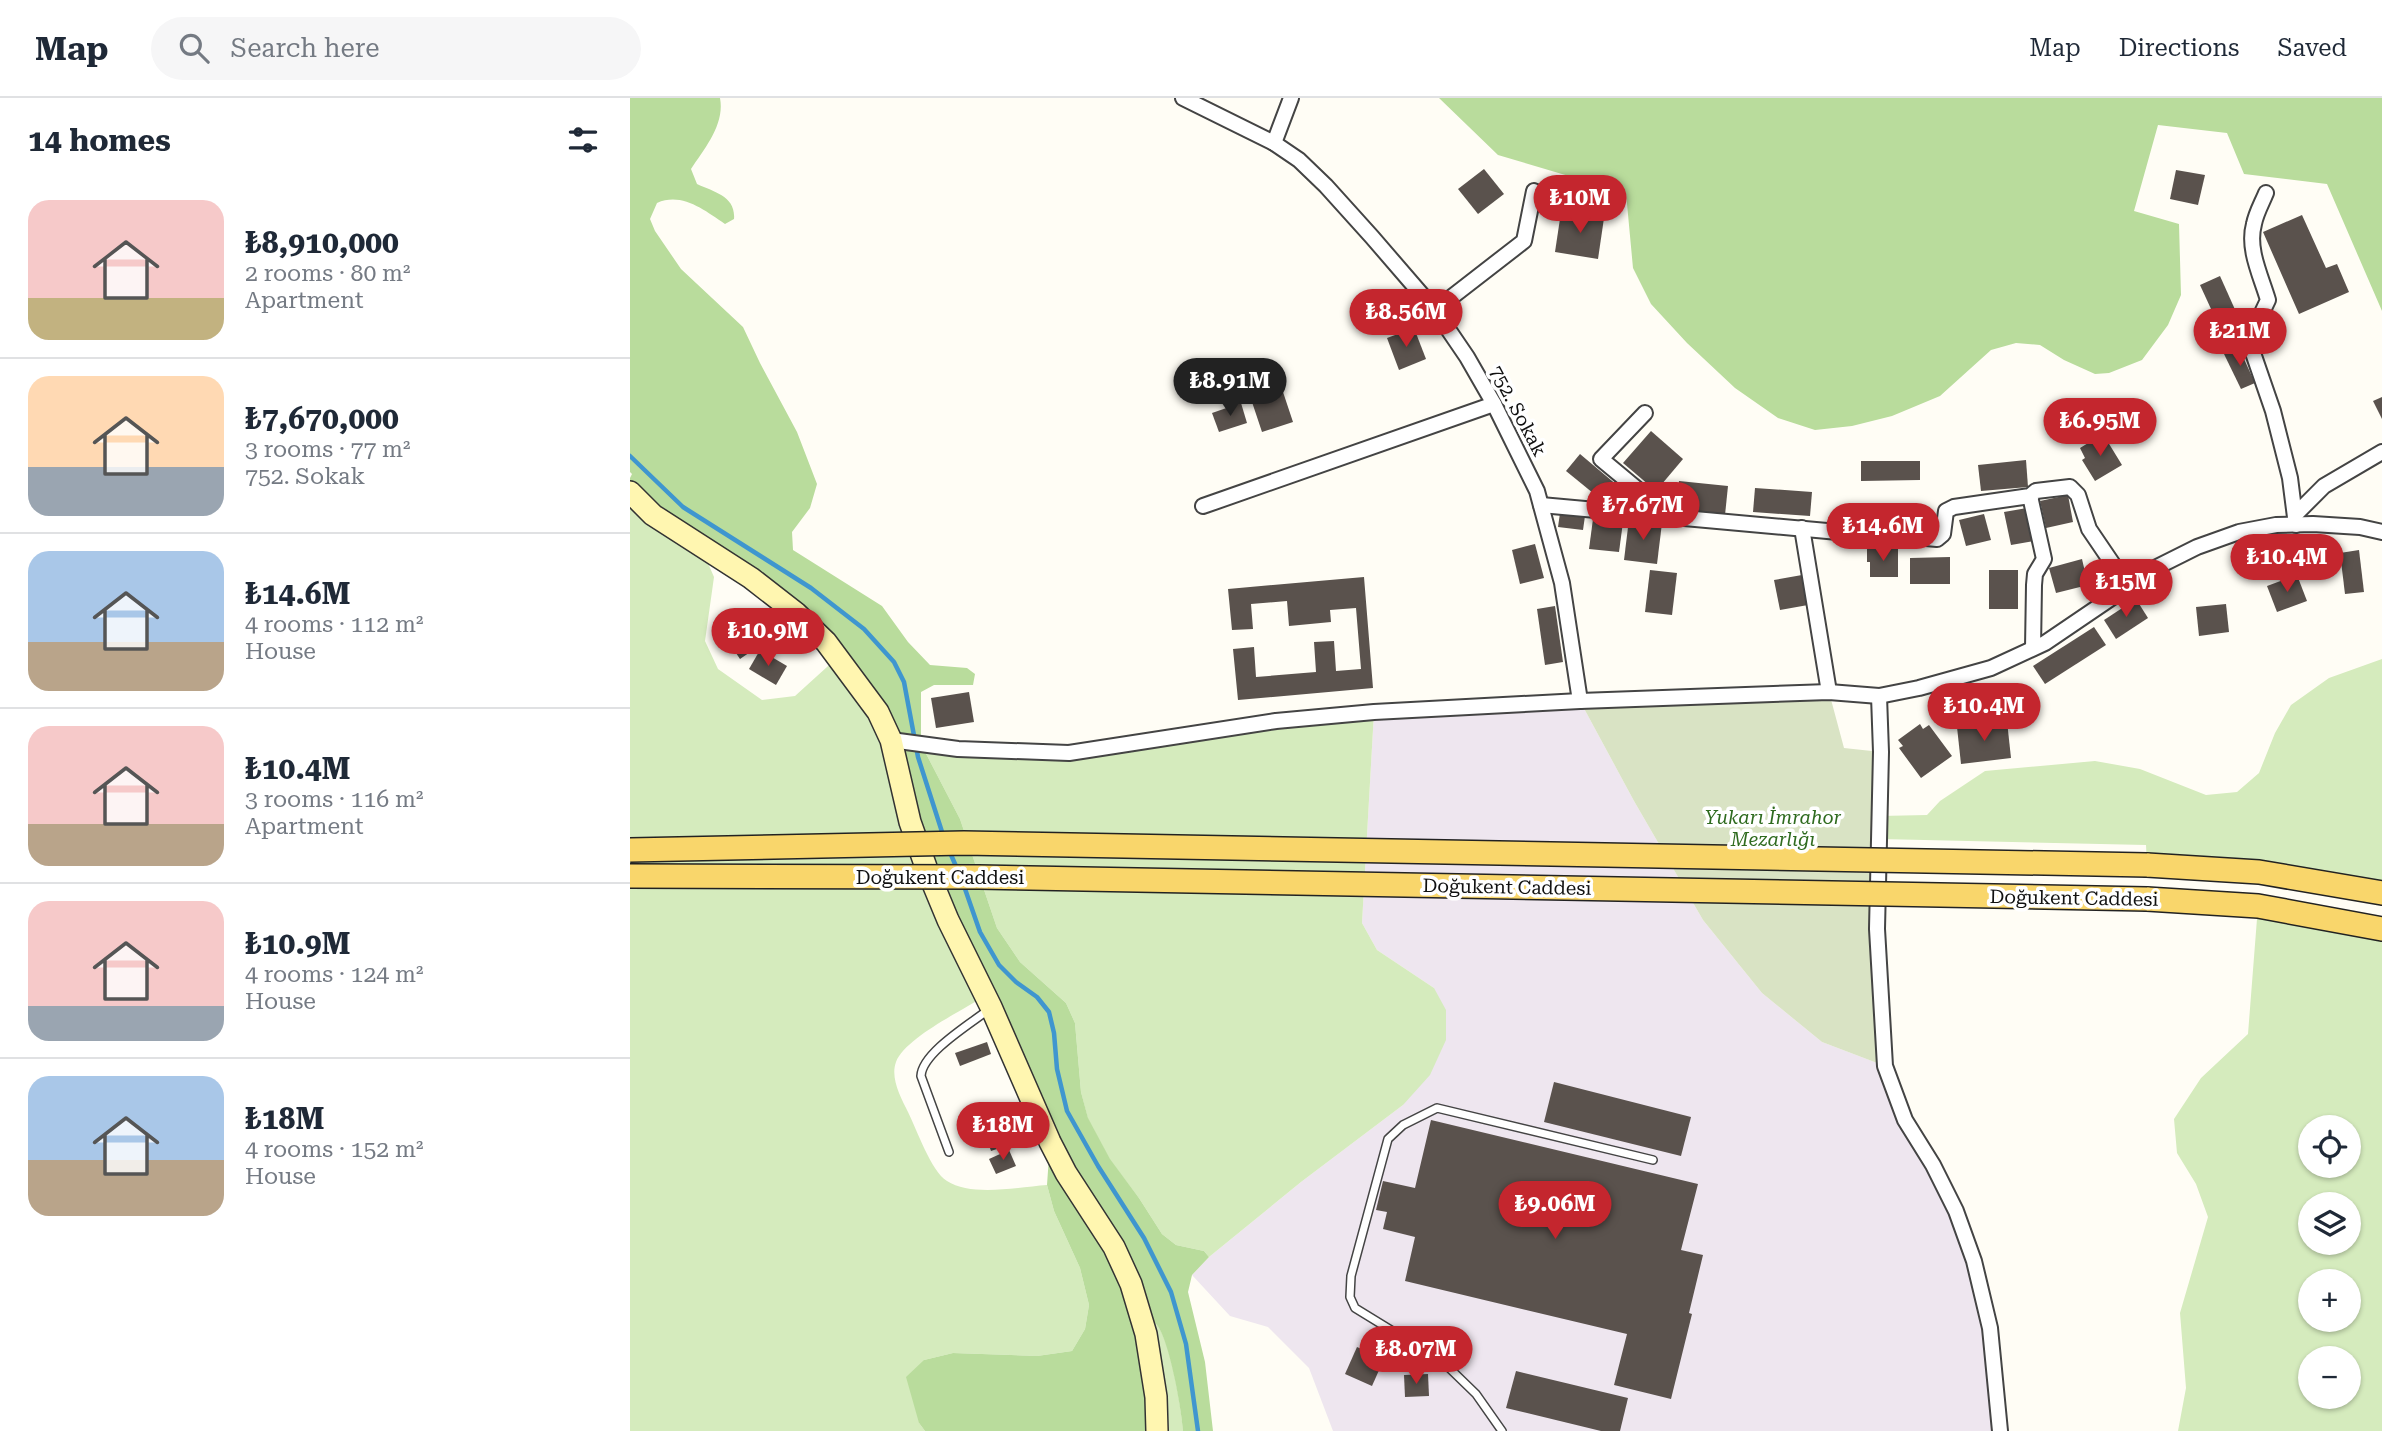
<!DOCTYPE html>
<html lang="en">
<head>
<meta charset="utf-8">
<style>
	:root { --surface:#fff; --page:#f6f6f7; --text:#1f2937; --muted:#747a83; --line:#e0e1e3; --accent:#c4262e }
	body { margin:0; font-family:"Roboto Serif",serif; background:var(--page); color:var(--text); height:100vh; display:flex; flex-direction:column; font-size:26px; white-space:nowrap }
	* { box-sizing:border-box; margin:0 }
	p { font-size:23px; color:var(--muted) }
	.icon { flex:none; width:38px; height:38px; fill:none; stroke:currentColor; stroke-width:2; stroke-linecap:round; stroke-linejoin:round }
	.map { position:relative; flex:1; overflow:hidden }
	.drawer { display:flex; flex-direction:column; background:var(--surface); width:630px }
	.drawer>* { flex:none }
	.buttons { position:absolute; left:1668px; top:1017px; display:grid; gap:14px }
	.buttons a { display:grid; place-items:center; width:63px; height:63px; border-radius:50%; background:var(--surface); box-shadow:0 2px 5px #0004; font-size:35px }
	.price { position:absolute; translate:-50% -60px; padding:0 16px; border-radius:24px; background:var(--accent); color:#fff; font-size:23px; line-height:46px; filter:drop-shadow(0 2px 4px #0008) }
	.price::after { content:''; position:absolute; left:50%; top:42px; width:21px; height:16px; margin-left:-10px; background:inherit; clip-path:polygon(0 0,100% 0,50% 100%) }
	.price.on { background:#222; color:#fff }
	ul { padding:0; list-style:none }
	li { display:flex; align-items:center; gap:21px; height:175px; padding:0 28px }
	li+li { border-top:2px solid var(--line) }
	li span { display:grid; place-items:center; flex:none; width:196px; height:140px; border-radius:21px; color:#555 }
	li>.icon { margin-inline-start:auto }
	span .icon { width:84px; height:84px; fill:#fffc; stroke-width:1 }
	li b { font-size:30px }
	h2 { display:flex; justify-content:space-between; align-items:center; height:84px; padding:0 28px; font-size:30px }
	header { display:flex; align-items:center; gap:42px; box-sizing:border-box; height:98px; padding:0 35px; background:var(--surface); border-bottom:2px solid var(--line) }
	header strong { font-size:33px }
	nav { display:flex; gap:38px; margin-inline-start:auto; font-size:24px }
	.search { width:490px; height:63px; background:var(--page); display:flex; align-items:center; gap:18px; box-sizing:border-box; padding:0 24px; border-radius:38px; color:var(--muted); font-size:26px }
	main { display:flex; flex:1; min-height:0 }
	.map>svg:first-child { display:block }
	.industrial { fill:#eee6ef }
	.green { fill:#d5ebbd; fill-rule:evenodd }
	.forest { fill:#b9dc9c }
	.cemetery { fill:#d9e3c4 }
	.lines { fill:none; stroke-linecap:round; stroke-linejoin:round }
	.stream { stroke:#3f96cf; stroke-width:4.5 }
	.building { fill:#5a524d }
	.lane-casing { stroke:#444; stroke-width:10 }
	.street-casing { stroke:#444; stroke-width:18 }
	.secondary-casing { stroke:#333; stroke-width:24 }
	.primary-casing { stroke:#222; stroke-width:26 }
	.lane { stroke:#fff; stroke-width:7 }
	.street { stroke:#fff; stroke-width:14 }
	.secondary { stroke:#fff6b0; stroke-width:21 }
	.primary { stroke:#f9d66b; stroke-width:23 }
	.primary-bridge-casing { stroke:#222; stroke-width:26; stroke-linecap:butt }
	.primary-bridge { stroke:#f9d66b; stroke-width:23 }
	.labels { text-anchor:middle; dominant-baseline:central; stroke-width:7; stroke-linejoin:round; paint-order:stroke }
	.street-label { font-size:19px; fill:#111; stroke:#fff }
	.park-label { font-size:19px; font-style:italic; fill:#2f6b1f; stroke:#fff }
</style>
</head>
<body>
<header>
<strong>Map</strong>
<div class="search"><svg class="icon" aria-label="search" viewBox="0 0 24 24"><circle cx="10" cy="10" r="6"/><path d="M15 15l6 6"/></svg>Search here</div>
<nav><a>Map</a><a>Directions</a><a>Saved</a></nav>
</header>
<main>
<section class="drawer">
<h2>14 homes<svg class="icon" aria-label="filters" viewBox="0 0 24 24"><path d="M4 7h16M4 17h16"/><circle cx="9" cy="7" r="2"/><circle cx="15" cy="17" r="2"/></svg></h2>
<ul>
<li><span style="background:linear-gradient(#f6c9c9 70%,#c2b280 0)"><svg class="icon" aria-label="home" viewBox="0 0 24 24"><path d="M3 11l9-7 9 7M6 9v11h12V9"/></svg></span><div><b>₺8,910,000</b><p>2 rooms · 80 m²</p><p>Apartment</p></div></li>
<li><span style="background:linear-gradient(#ffd9b3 65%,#9aa5b1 0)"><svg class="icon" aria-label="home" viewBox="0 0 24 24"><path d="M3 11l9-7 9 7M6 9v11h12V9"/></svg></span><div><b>₺7,670,000</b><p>3 rooms · 77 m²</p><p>752. Sokak</p></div></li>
<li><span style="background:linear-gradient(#a9c7e8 65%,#b9a48a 0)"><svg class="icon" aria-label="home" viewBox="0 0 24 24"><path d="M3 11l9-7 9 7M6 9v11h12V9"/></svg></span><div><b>₺14.6M</b><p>4 rooms · 112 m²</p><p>House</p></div></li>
<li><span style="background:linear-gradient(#f6c9c9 70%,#b9a48a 0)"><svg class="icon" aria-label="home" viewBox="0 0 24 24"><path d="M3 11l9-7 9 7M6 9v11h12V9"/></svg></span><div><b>₺10.4M</b><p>3 rooms · 116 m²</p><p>Apartment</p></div></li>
<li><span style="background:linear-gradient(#f6c9c9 75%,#9aa5b1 0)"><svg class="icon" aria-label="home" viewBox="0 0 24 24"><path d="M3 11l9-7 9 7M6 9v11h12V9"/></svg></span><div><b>₺10.9M</b><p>4 rooms · 124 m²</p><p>House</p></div></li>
<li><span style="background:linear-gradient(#a9c7e8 60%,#b9a48a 0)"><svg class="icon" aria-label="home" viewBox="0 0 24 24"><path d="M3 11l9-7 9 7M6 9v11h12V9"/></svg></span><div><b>₺18M</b><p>4 rooms · 152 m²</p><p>House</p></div></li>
</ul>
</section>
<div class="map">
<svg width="1752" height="1333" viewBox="0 0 1752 1333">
	<rect width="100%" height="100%" fill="#fffdf5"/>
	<path class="industrial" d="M950,603L1004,703L1073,822L1132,895L1192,944L1255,968L1344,1163L1370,1333H703L679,1270L638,1229L600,1218L562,1177L579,1159L671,1084L773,1007L804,890L747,852L732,825L744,614Z"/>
	<g class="green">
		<path d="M0,394L70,447L84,479L75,543L88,571L132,602L165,598L208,559L248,614L355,898C333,912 275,940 266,964C260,980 271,1000 278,1014C287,1032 301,1073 317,1083C341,1099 389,1089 417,1087L424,1113L450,1170L459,1207L455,1231L442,1253L407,1258L323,1255L294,1262L289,1325L295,1333H0Z"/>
		<path d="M1752,561V795L1517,767L1516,747L1250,741V718L1297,717L1310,703L1355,673L1465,663L1510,671L1576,697L1607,694L1629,675L1645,635L1661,607L1699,580Z"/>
		<path d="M744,614L732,825L747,852L804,890L816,912V942L800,977L773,1007L671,1084L579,1159L574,1153L546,1147L532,1136L509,1100L480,1062L458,1021L451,994L445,925L436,905L390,864L367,830L330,721L291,646L403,655Z"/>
		<path d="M1628,808L1752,831V1333H1548L1556,1290L1550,1215L1578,1119L1566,1086L1547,1055L1544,1021L1571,980L1618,936ZM1680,1029H1718V1068H1680ZM1680,1106H1718V1144H1680ZM1680,1183H1718V1222H1680ZM1680,1260H1718V1298H1680Z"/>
		<path d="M511,1218C515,1220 522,1222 526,1226C540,1239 552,1312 553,1333H527Z"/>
	</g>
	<g class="forest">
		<path d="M0,0H90C95,26 75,50 61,71L67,86C84,94 106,98 104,121L95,126C74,112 52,94 27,105L20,121L25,133L51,171L113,229L130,265L167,334L187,386L180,410L162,434L163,452L252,508L278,544L300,567L337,570L345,576L343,587H304L291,594V646L330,721L367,830L390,864L436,905L445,925L451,994L458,1020L480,1061L509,1100L532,1136L546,1147L574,1153L579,1159L562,1177L558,1194L575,1264L583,1333H553C552,1313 539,1239 526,1226C523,1223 516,1220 512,1218L527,1333H295L289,1325L276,1279L294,1262L323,1255L407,1258L442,1253L455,1231L459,1207L450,1170L424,1113L417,1087L420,1044L318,822L261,642L196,544L0,394V380L2,376L0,374Z"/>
		<path d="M809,0H1752V213L1697,86L1614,76L1597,35L1528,27L1504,113L1549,126L1551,197L1538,227L1512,262L1479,275L1465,276L1434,262L1410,247L1386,245L1361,252L1310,298L1262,318L1222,328L1185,332L1148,320L1105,290L1057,245L1021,206L1003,170L996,95L868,57Z"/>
	</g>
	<path class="cemetery" d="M1199,594L1214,650L1251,654L1255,968L1192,944L1132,895L1073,822L1004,703L950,603Z"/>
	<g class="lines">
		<g class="stream">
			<path d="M0,358L53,409L181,490L234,531L264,564L274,584L288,659L313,737"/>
			<path d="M319,752L328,773"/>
			<path d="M334,788L350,834L369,867L386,884L407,899L419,914L424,935L427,971L437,1013L468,1068L514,1140L541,1194L556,1246L568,1333"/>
		</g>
	</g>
	<g class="building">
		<path d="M854,71L874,96L848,116L828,91Z"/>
		<path d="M1546,72L1575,77L1568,107L1540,101Z"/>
		<path d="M931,114L974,120L968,161L925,154Z"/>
		<path d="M1672,117L1696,170L1707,166L1719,194L1669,216L1633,134Z"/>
		<path d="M1590,178L1607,216L1587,224L1570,187Z"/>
		<path d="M784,230L796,261L769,272L757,240Z"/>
		<path d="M1609,250L1625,285L1611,291L1594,256Z"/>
		<path d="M651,288L663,324L632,334L620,298Z"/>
		<path d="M1752,299V321L1743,303Z"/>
		<path d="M611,305L617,325L589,334L582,315Z"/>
		<path d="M1021,333L1053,361L1026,393L993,365Z"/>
		<path d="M1473,336L1492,367L1465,383L1452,362L1455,360L1450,350Z"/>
		<path d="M950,356L988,388L974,404L936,373Z"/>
		<path d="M1396,362L1398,389L1351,393L1348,367Z"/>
		<path d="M1231,363H1290V382L1231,383Z"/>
		<path d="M1049,383L1098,388L1095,417L1046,412Z"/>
		<path d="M1125,390L1182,394L1180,418L1123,414Z"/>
		<path d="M1438,397L1443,424L1416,430L1410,403Z"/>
		<path d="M1397,410L1404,443L1381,447L1374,414Z"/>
		<path d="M930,415L955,418L953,432L928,429Z"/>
		<path d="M1354,416L1361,442L1336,448L1329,422Z"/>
		<path d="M963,421L993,424L989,454L959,451Z"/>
		<path d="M999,421L1032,425L1027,466L994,462Z"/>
		<path d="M905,446L914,480L890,486L882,452Z"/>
		<path d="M1237,451H1268V479H1240V464H1237Z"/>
		<path d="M1729,452L1734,494L1715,496L1710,455Z"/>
		<path d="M1320,459V486H1280V460Z"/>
		<path d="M1452,461L1458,487L1426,495L1419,470Z"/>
		<path d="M1020,472L1047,475L1042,517L1015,514Z"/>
		<rect x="1359" y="472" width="29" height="39"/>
		<path d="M1172,477L1178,507L1150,512L1144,482Z"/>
		<path d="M1667,477L1677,503L1647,514L1637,488Z"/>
		<path d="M734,479L743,590L608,602L603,551L624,549L626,579L686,574L684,544L704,543L706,573L731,571L726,510L700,512L701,524L659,528L657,503L621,506L623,531L602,532L598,491Z"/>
		<path d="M1506,501L1518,520L1486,541L1474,522Z"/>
		<path d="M1596,506L1599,534L1569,538L1566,509Z"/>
		<path d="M925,508L933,564L915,567L907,511Z"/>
		<path d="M108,518L129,548L110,561L94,537L100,533L95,527Z"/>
		<path d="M1464,529L1476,547L1415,586L1403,568Z"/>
		<path d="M130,552L157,568L146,587L119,571Z"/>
		<path d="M339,594L344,624L306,630L301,600Z"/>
		<path d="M1377,623L1381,660L1331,666L1327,629Z"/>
		<path d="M1290,626L1293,631L1299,627L1322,658L1291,680L1269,650L1273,648L1268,642Z"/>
		<path d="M357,944L361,956L330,968L325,955Z"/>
		<path d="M924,984L1061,1019L1051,1058L914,1024Z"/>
		<path d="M801,1022L1068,1086L1051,1152L1073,1157L1059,1215L1062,1216L1041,1301L984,1287L997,1236L775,1183L785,1139L753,1131L757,1114L746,1112L753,1083L785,1090Z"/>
		<path d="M390,1023L396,1041L361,1053L355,1035Z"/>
		<path d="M379,1052L386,1068L366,1076L359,1061Z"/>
		<path d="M727,1249L754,1261L742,1288L715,1276Z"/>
		<path d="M886,1273L998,1300L990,1333H971L876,1310Z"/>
		<path d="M798,1276L799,1298L775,1299L774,1277Z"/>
	</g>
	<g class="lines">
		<g class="lane-casing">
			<g id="lane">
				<path d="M319,1054L291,978C292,955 340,926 358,912"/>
				<path d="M872,1333L846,1296L813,1264L725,1210L720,1199L721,1178L758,1041L773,1027L807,1010L1023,1062"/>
			</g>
		</g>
		<g class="street-casing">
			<g id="street">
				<path d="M553,0L644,45L669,62L696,88L742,139L805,212L837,259L864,306L907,393L932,485L950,603"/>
				<path d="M644,45L661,0"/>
				<path d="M1636,95C1632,105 1626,115 1624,126C1617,151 1631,178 1638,202L1620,240L1622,252L1643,313L1660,380L1666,427"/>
				<path d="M805,212L894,143L904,93"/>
				<path d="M1015,315L971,361L1042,420"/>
				<path d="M1400,398L1414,461L1405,476L1404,487L1403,550"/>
				<path d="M911,407L1219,435L1235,434L1262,424L1267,425L1285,439L1307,441L1313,436L1316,413L1324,409L1400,398L1406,393L1440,389L1448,397L1459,431L1497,487"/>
				<path d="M573,408L864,306"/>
				<path d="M1665,417L1694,388L1752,354"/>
				<path d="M1172,430L1199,594"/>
				<path d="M1249,598L1251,654L1247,831L1255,968L1275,1022L1303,1067L1326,1113L1344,1163L1360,1230L1370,1333"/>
				<path d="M261,642L328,651L439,655L646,623L744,614L950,603L1199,594L1249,598L1289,590L1361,570L1415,545L1527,469L1567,449L1609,434L1646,427L1683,426L1730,429L1752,434"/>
			</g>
		</g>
		<g class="secondary-casing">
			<path id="secondary" d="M0,394L23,417L121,480L166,515L196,544L248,614L261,642L280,724L296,769L318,822L361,909L420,1044L436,1075L484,1149L501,1186L516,1236L526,1299L527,1333"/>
		</g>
		<g class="primary-casing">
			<g id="primary">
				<path d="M1517,767L1629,774L1752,795"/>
				<path d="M1517,801L1628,808L1752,831"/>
			</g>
		</g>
		<use href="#lane" class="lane"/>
		<use href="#street" class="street"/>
		<use href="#secondary" class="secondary"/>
		<use href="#primary" class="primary"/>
		<g class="primary-bridge-casing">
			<g id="primary-bridge">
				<path d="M0,752L334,745L1517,767"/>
				<path d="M0,778L349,779L1517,801"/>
			</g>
		</g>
		<use href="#primary-bridge" class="primary-bridge"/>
	</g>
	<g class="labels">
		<g class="street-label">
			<text transform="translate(888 313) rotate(62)">752. Sokak</text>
			<text x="310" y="779">Doğukent Caddesi</text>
			<text transform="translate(877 789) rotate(1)">Doğukent Caddesi</text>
			<text transform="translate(1444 800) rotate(1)">Doğukent Caddesi</text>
		</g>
		<g class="park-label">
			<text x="1143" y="719">Yukarı İmrahor<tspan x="1143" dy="22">Mezarlığı</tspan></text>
		</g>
	</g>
</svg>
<div class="buttons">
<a><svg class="icon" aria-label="locate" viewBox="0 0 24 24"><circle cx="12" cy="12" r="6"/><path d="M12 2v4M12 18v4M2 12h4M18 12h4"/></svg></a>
<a><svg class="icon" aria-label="layers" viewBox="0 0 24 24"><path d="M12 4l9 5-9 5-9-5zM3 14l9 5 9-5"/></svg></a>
<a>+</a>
<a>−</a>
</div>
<b class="price" style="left:950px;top:137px">₺10M</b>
<b class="price" style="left:776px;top:251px">₺8.56M</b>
<b class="price" style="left:1610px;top:270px">₺21M</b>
<b class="price on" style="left:600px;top:320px">₺8.91M</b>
<b class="price" style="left:1470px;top:360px">₺6.95M</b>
<b class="price" style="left:1013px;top:444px">₺7.67M</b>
<b class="price" style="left:1253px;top:465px">₺14.6M</b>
<b class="price" style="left:1657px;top:496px">₺10.4M</b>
<b class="price" style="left:1496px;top:521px">₺15M</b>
<b class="price" style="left:138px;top:570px">₺10.9M</b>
<b class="price" style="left:1354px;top:645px">₺10.4M</b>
<b class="price" style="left:373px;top:1064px">₺18M</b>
<b class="price" style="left:925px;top:1143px">₺9.06M</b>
<b class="price" style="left:786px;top:1288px">₺8.07M</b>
</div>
</main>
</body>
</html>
